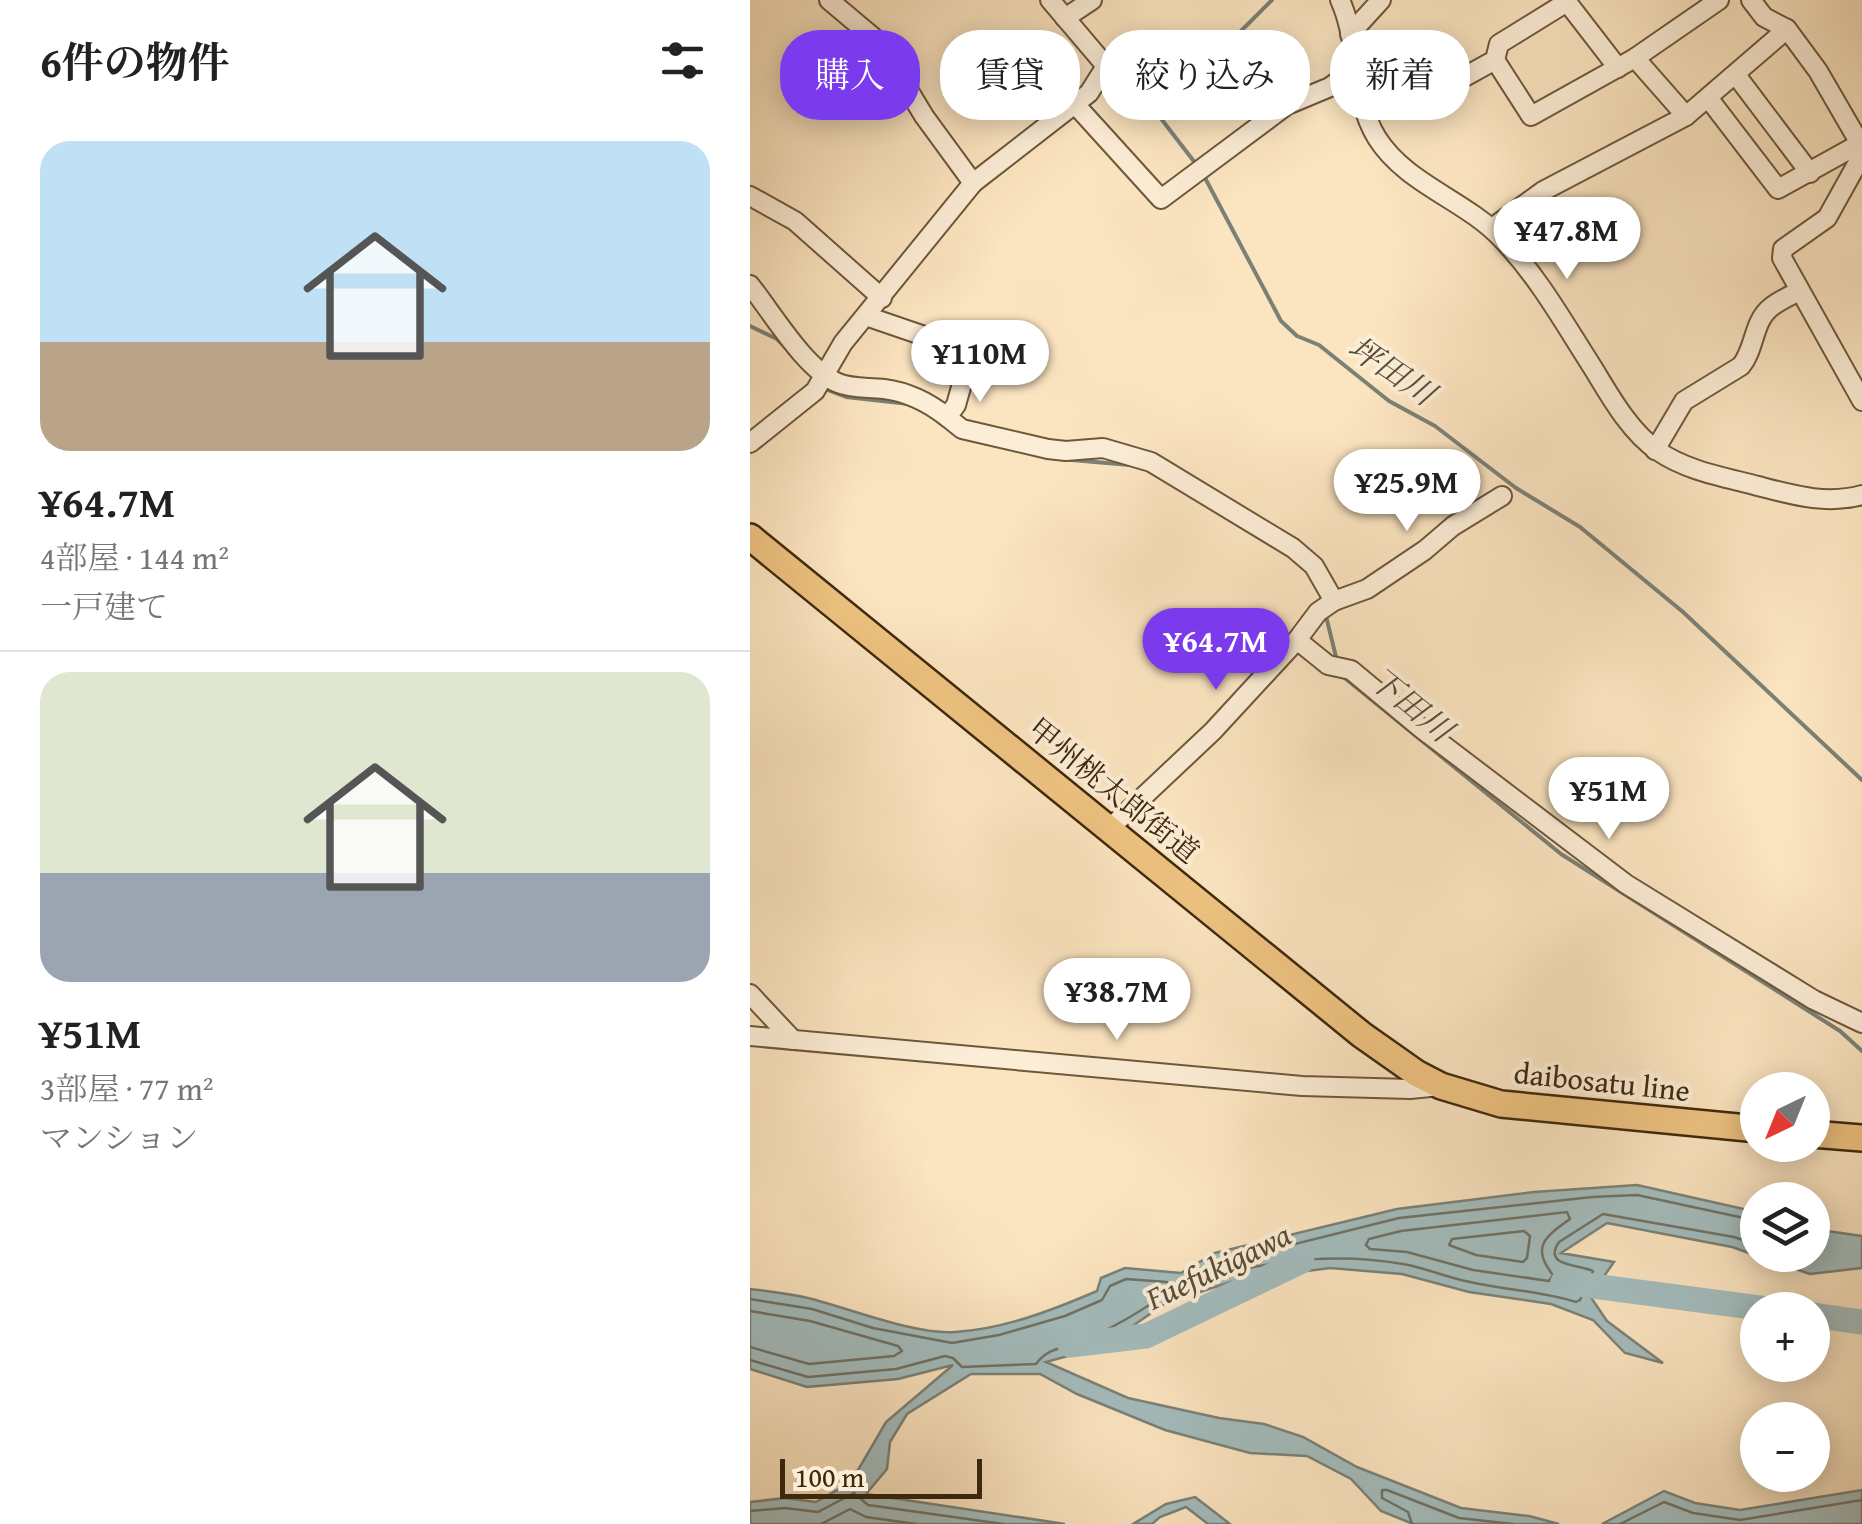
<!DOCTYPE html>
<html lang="ja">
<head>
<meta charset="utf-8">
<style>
	:root { --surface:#fff; --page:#f6f6f6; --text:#222; --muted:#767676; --line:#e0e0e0; --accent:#7c3aed }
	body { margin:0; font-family:"Gentium Book Plus","Noto Serif JP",serif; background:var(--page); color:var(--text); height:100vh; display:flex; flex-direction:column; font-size:38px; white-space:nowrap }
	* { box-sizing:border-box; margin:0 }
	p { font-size:32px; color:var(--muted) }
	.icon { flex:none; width:55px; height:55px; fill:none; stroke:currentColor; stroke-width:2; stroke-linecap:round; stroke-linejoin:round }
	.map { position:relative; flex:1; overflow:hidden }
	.panel { display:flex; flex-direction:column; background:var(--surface); width:750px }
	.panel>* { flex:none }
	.banner { position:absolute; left:30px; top:30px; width:930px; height:90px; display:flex; gap:20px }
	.needle { width:65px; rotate:223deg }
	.buttons { position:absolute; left:990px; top:1072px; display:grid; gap:20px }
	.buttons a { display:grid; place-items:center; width:90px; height:90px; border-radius:50%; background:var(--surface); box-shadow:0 5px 25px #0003; font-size:50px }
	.scale { position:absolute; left:30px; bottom:25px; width:202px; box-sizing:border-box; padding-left:10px; border:5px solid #3e290d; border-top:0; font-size:28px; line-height:35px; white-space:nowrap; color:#3e290d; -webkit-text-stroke:8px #fcedd6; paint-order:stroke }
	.price { position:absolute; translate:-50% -85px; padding:0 22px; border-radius:35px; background:#fff; color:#222; font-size:32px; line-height:65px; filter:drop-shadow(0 2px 5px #0008) }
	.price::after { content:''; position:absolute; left:50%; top:60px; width:30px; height:22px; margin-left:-15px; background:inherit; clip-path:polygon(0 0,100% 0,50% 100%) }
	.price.selected { background:var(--accent); color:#fff }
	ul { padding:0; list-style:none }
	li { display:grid; align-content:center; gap:20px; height:530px; padding:0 40px }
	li+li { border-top:2px solid var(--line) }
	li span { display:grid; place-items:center; height:310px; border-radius:30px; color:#555 }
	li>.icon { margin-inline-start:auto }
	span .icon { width:180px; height:180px; fill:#fffc; stroke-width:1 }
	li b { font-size:42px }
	h2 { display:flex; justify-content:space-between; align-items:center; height:120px; padding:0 40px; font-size:42px }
	.chip { padding:0 35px; border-radius:40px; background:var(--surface); box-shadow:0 5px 25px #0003; font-size:35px; line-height:90px }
	.chip.selected { background:var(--accent); color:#fff }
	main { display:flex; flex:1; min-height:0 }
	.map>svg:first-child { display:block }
	.water { fill:#a3bcbd; stroke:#7b8177; stroke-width:2.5 }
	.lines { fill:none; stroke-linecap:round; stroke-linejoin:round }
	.shore { stroke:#707265; stroke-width:2.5 }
	.stream { stroke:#7b8177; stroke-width:4 }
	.river { stroke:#a3bcbd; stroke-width:25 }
	.minor-casing { stroke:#6d583a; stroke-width:22 }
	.highway-casing { stroke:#3e290d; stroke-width:30 }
	.minor { stroke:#fcedd6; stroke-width:18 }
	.highway { stroke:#eec280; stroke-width:25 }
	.labels { text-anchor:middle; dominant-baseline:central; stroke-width:8; stroke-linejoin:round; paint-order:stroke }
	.street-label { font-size:30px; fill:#3e290d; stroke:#fcedd6 }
	.water-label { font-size:32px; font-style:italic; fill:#574e39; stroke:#fcedd6 }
</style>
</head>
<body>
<main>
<section class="panel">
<h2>6件の物件<svg class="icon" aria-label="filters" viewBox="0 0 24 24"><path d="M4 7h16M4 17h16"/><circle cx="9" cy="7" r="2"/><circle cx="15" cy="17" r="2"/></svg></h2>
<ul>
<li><span style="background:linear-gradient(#bfe0f5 65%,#b9a48a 0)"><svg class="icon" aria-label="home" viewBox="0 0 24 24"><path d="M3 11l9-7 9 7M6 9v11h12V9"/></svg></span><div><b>¥64.7M</b><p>4部屋 · 144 m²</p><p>一戸建て</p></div></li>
<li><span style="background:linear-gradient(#dfe7d0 65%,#9aa5b1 0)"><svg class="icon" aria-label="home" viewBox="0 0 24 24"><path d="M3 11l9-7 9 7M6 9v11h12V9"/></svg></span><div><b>¥51M</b><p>3部屋 · 77 m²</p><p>マンション</p></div></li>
</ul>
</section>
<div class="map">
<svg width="1112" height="1524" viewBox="0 0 1112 1524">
	<rect width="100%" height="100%" fill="#fbe4c0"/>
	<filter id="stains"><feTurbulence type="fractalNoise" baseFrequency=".002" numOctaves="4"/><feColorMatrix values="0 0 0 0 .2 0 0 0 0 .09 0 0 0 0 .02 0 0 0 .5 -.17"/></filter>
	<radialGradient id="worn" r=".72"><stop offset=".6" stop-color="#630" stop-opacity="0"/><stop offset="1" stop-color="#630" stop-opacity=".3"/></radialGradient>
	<g class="water">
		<path d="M887,1185L1007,1212L1008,1255H1062L1063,1229L1112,1236V1268L1060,1274L982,1247L857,1223L811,1253L864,1262L840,1296L857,1321L913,1363L875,1353L843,1320L801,1304L719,1292L652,1274L580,1268L487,1280L416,1303L384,1325L332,1352L296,1362L378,1398L469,1418L514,1424L553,1437L607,1467L711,1508L779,1516L809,1524H663L631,1511L601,1479L557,1456L500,1453L415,1430L327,1394L290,1374H221L157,1414L140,1442L137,1469L116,1494L315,1524H0V1502L35,1498L66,1502L101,1482L136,1422L203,1365L148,1379L57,1387L0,1369V1289C23,1292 47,1294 69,1301C106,1311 168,1335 205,1332C254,1329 303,1310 347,1291L351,1278L375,1268L431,1273L465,1253L647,1209L784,1192Z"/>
		<path d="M1112,1490V1524H852L914,1491L945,1503L990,1510Z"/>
		<path d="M445,1497L480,1524H458L436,1507L410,1517L402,1524H383L416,1504Z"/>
	</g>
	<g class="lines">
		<g class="shore">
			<path d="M817,1212L820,1219C796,1236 780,1247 803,1275L799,1281L723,1270L657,1252L620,1249L616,1245L619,1239L651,1231Z"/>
			<path d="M1008,1221L887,1195L842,1197L649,1218L469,1263L457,1272L463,1277C523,1259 592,1253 653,1264C676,1268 698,1278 720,1282C756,1290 791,1291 826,1302L830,1300L843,1271C829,1264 792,1267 809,1242L853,1214L984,1237L1008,1245"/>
			<path d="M774,1231L780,1236L777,1258L773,1262L726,1255L699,1245L702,1239Z"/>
			<path d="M0,1299L62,1309L123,1328L202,1343L249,1335L315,1316L352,1300L360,1286L376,1279L417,1282L421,1287C402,1307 354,1333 326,1343C309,1349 297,1349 286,1364L212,1367L203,1358L195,1356L146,1369L58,1377L0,1360"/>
			<path d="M0,1311L60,1321L148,1346L152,1351L144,1356L59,1364L0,1347"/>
			<path d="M0,1511L35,1508L68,1512L104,1493L118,1505L253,1524"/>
			<path d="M71,1524L100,1509L116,1517L166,1524"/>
			<path d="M662,1524L658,1512L632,1498V1490H637L709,1518L763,1524"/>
			<path d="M870,1524L914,1502L943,1513L990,1520L1112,1500"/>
		</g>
		<g class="stream">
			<path d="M446,164L389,90L428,41L486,36L522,0"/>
			<path d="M454,176L531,321L547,336L569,345L639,401L685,426L766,488L830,527L933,612L1112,780"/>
			<path d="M0,326L27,339L38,350"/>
			<path d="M75,389L96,397L159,404"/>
			<path d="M213,438L247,446"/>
			<path d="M310,459L380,465"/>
			<path d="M575,612L587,661"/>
			<path d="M591,675L811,854L1090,1031L1112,1051"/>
		</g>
		<g class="river">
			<path d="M813,1282L1025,1310"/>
			<path d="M1062,1315L1112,1322"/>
			<path d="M320,1345L396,1336L552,1261"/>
		</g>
		<g class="minor-casing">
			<g id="minor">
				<path d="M79,0L130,43L174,116L223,183"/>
				<path d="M590,0C610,44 601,96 627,138C656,184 715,200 751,238C788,276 814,323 843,368C860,396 880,432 908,451C937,471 974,477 1008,486C1043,495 1076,505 1112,495"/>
				<path d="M1001,0L1014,17L1037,29L1068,71L1112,147"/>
				<path d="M315,18L342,0"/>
				<path d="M600,34L631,0"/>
				<path d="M885,58L936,116"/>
				<path d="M745,60L781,116L885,58L969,0"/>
				<path d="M986,75L1060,173"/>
				<path d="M678,97L745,60L749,44L817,2L868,68"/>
				<path d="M959,99L1028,189L1109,144"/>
				<path d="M323,102L411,199L537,105L580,87L606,68"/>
				<path d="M1112,155L1077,218L1033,249L1032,258L1112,401"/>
				<path d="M0,196L45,221L132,298"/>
				<path d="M742,228L793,191L936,116L1037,29"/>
				<path d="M0,285C23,314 55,369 88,383C102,389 119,387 134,389C158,392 178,402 197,417L206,405L221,352L116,316"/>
				<path d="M197,417L212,429L298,449L316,451L353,448L401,462L543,548L564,566L584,601"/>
				<path d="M0,443L65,391L93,343L223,183L339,93L356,66L300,0"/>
				<path d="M905,450L934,401L991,366C1005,349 1003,322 1020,308C1028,301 1040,296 1049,291"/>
				<path d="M547,640L568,612L584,601L617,589L675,550L703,526L752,496"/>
				<path d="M360,828L463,731L547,640L578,665L601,670L672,729L876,884L1064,1000L1112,1023"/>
				<path d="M0,994L43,1040"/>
				<path d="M0,1036L552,1086L660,1089L691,1086"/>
			</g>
		</g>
		<g class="highway-casing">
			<g id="highway">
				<path d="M0,537L612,1035L666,1073L691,1086L751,1104L1008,1129"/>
				<path d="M1062,1134L1112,1138"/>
			</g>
		</g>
		<use href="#minor" class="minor"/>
		<use href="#highway" class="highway"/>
	</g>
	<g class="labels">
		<g class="street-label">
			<text transform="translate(364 790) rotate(39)">甲州桃太郎街道</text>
			<text transform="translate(852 1081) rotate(6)">daibosatu line</text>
		</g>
		<g class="water-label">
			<text transform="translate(642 370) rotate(34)">坪田川</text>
			<text transform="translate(661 704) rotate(39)">下田川</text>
			<text transform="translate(468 1266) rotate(-26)">Fuefukigawa</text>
		</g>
	</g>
	<rect width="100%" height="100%" filter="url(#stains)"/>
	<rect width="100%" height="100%" fill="url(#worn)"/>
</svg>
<div class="buttons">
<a><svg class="needle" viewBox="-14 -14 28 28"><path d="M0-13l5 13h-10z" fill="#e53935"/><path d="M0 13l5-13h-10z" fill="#767676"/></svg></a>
<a><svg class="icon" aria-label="layers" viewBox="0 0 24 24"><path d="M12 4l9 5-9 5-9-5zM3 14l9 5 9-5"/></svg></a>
<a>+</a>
<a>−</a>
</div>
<div class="scale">100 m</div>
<b class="price" style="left:817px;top:282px">¥47.8M</b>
<b class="price" style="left:230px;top:405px">¥110M</b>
<b class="price" style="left:657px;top:534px">¥25.9M</b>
<b class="price selected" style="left:466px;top:693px">¥64.7M</b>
<b class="price" style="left:859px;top:842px">¥51M</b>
<b class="price" style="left:367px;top:1043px">¥38.7M</b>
<div class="banner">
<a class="chip selected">購入</a>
<a class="chip">賃貸</a>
<a class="chip">絞り込み</a>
<a class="chip">新着</a>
</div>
</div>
</main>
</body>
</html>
